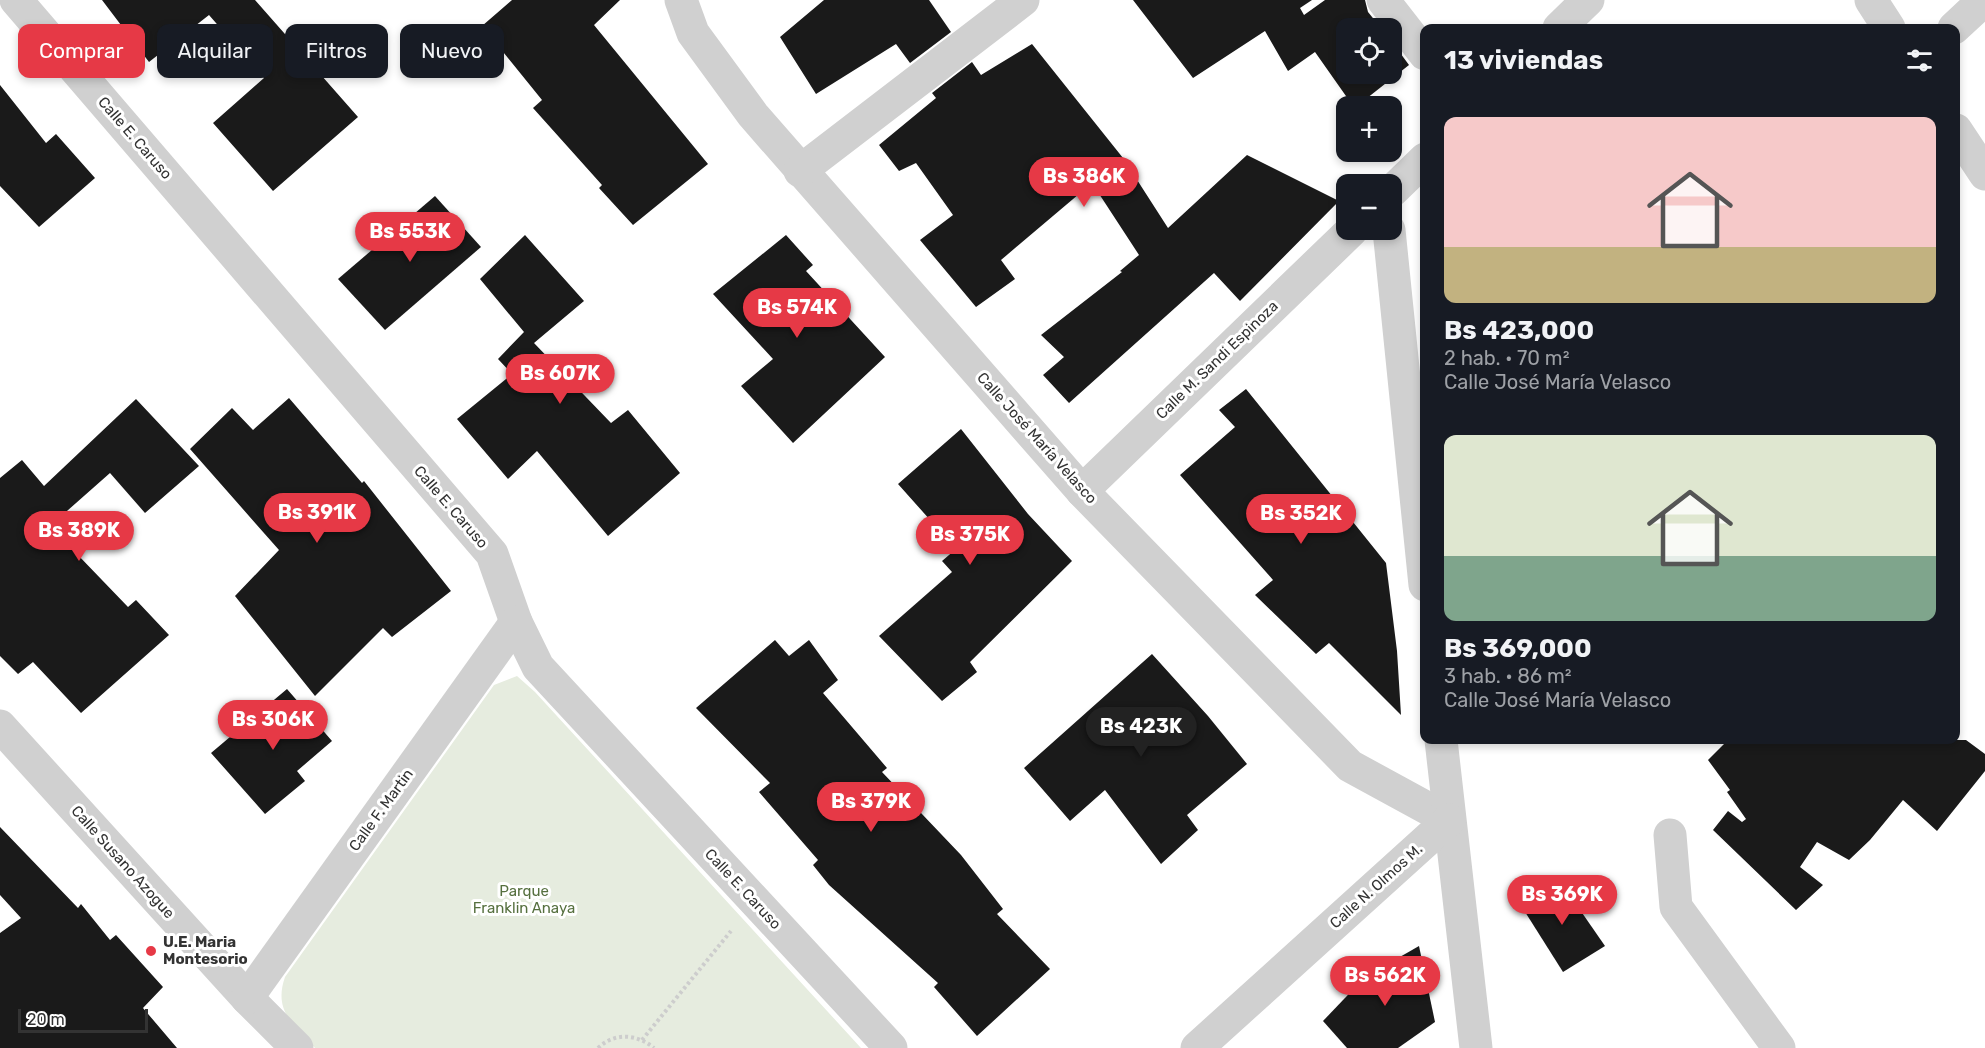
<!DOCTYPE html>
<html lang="es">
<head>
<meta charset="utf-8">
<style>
	:root { --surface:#171b24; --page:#20242c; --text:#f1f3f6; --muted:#9ea1a6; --accent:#e63946 }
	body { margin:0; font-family:Rubik,sans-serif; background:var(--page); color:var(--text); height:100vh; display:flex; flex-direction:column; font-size:22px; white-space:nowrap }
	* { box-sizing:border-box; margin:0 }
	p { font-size:20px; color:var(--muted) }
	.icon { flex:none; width:33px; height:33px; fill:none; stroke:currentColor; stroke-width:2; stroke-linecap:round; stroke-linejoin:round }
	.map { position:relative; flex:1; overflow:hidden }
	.panel { position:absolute; left:1420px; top:24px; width:540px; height:720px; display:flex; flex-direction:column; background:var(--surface); border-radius:12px; box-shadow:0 3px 9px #0003 }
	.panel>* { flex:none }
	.top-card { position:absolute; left:18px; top:24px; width:570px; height:54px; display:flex; gap:12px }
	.tools { position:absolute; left:1336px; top:18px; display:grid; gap:12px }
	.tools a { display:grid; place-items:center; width:66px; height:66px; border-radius:12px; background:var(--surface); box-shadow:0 3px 9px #0003; font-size:30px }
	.scale { position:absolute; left:18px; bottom:15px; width:130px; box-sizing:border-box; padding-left:6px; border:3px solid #333; border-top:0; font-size:16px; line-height:21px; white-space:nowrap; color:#333; -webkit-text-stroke:4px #fff; paint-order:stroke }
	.price { position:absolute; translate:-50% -51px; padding:0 14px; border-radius:21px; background:var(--accent); color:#fff; font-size:20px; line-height:39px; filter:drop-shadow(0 2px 3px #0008) }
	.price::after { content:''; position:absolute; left:50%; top:36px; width:18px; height:14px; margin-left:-9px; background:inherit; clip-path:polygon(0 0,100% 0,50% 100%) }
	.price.active { background:#222; color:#fff }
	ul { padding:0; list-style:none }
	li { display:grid; align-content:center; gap:12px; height:318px; padding:0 24px }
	li span { display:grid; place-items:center; height:186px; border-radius:12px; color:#555 }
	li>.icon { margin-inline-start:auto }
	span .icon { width:108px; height:108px; fill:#fffc; stroke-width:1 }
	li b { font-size:26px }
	h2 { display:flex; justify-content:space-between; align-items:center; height:72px; padding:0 24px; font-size:26px }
	.chip { padding:0 21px; border-radius:12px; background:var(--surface); box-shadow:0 3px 9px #0003; font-size:21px; line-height:54px }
	.chip.active { background:var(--accent); color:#fff }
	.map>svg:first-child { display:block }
	.green { fill:#e6ecdf }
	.building { fill:#1a1a1a }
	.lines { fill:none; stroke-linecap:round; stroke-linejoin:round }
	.path { stroke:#cdcdcd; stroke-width:4; stroke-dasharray:3 3; stroke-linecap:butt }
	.minor { stroke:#d0d0d0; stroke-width:33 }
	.poi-dot { fill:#e63946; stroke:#fff; stroke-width:2 }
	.labels { text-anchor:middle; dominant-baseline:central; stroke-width:6; stroke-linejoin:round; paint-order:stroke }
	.street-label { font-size:15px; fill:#333; stroke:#fff }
	.park-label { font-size:15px; fill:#56703f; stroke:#fff }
	.poi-label { font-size:15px; font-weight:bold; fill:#333; stroke:#fff; text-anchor:start }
</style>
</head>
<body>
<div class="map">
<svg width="1985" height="1048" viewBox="0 0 1985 1048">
	<rect width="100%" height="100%" fill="#fff"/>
	<path class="green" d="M517,676L535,692L861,1048H315C294,1025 273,1011 285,977L494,685Z"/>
	<g class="building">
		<path d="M102,0H255L358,117L273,191L213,123L264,78L209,15L149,62Z"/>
		<path d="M512,0H620L594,25L708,164L633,225L599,188L602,185L533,108L542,100L482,26Z"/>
		<path d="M824,0H929L951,32L910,63L896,44L816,94L780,37Z"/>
		<path d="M1133,0H1312L1300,8L1304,15L1325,0H1365L1368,12L1381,28H1347V74H1392V42L1409,65L1357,106H1353L1315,52L1288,71L1265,31L1193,78Z"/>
		<path d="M1032,44L1123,158L1168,228L1247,155L1339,201L1240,301L1214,273L1069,403L1043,375L1064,357L1041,335L1122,272L1120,271L1139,255L1092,183L1001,260L1015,279L976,307L920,240L953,215L916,163L899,171L879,145L936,98L932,93L972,62L981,75Z"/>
		<path d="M0,85L46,143L56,134L95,178L39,227L0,186Z"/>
		<path d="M435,196L481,247L385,330L338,279Z"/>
		<path d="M525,235L584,301L534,343L611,423L628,410L680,473L608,536L537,451L508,479L457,419L512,374L498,359L524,332L480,279Z"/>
		<path d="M786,235L813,265L806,271L885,357L793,443L741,386L773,359L713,294Z"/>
		<path d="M1246,389L1386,563L1397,651L1401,715L1329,643L1316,654L1255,595L1273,580L1180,475L1235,427L1219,410Z"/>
		<path d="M289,398L362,483L364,481L451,591L392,637L383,628L315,696L235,596L279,550L190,449L232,408L253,430Z"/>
		<path d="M136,399L199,466L145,513L110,473L50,526L128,607L136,600L169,635L81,713L33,662L18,674L0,656V478L22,460L44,486Z"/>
		<path d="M961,429L1028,514L1072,561L970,662L977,672L942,701L879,636L952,572L942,561L956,549L898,484Z"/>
		<path d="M775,640L789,656L809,640L838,680L823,693L887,768L882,772L961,855L1003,909L997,914L1050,969L977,1036L934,987L938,983L829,885L813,865L818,860L759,792L770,783L696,708Z"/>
		<path d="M1152,654L1208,716L1247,764L1187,815L1198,830L1161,864L1105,790L1070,821L1024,768Z"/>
		<path d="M287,689L332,741L297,771L305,781L265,814L211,753Z"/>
		<path d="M1728,740H1966L1985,754V771L1937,831L1903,800L1870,840L1849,860L1817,842L1800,867L1823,885L1796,910L1713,830L1728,811L1742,822L1746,819L1727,792L1730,790L1708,760Z"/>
		<path d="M0,827L78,908L81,904L110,940L116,935L163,987L143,1008L177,1048H0V933L21,918L0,895Z"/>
		<path d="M1560,881L1605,946L1563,972L1520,904Z"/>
		<path d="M1419,946L1435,1022L1398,1048H1347L1323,1021L1365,977Z"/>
	</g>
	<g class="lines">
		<g class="path">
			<path d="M642,1040L731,931"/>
			<path d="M598,1048C615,1032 637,1034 654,1048"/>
		</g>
		<g class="minor">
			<path d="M16,0L492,554L516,622L538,667L891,1048"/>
			<path d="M681,0L693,33L753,115L1082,491L1350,766L1449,820"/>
			<path d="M1383,0L1425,54"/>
			<path d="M1871,0L1889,28"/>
			<path d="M1559,28L1588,0"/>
			<path d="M1954,28L1984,0"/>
			<path d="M1956,130L1985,174"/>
			<path d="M800,171L1023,0"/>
			<path d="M1392,191L1425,159"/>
			<path d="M1389,230L1425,585"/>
			<path d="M1082,491L1352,230"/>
			<path d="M0,726L247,998L297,1048"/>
			<path d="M1441,740L1476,1048"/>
			<path d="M1670,835L1676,907L1779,1048"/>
			<path d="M247,998L516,622"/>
			<path d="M1197,1048L1449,820"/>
		</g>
	</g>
	<circle class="poi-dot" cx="151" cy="951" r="6"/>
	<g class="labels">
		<g class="street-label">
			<text transform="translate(135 138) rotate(49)">Calle E. Caruso</text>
			<text transform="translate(1217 360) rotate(-44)">Calle M. Sandi Espinoza</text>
			<text transform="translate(1037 438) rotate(48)">Calle José María Velasco</text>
			<text transform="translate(451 507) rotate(49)">Calle E. Caruso</text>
			<text transform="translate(381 810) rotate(-54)">Calle F. Martin</text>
			<text transform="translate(123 862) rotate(48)">Calle Susano Azogue</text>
			<text transform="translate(1376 886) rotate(-42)">Calle N. Olmos M.</text>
			<text transform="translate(743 889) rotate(47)">Calle E. Caruso</text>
		</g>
		<g class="park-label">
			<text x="524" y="891">Parque<tspan x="524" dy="17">Franklin Anaya</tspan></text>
		</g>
		<g class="poi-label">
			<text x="163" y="942">U.E. Maria<tspan x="163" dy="17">Montesorio</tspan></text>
		</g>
	</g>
</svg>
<div class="tools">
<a><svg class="icon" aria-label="locate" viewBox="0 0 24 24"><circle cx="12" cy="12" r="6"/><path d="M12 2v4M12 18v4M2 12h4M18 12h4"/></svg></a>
<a>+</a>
<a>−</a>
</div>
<div class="scale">20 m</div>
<b class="price" style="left:1084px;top:208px">Bs 386K</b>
<b class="price" style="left:410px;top:263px">Bs 553K</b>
<b class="price" style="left:797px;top:339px">Bs 574K</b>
<b class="price" style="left:560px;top:405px">Bs 607K</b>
<b class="price" style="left:317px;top:544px">Bs 391K</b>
<b class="price" style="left:1301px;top:545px">Bs 352K</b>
<b class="price" style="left:79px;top:562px">Bs 389K</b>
<b class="price" style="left:970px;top:566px">Bs 375K</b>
<b class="price" style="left:273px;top:751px">Bs 306K</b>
<b class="price active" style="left:1141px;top:758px">Bs 423K</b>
<b class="price" style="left:871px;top:833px">Bs 379K</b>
<b class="price" style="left:1562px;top:926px">Bs 369K</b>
<b class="price" style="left:1385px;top:1007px">Bs 562K</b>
<div class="top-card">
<a class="chip active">Comprar</a>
<a class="chip">Alquilar</a>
<a class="chip">Filtros</a>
<a class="chip">Nuevo</a>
</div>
<section class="panel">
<h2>13 viviendas<svg class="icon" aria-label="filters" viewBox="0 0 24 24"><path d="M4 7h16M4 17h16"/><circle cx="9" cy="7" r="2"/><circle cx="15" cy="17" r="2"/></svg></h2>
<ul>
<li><span style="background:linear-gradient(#f6c9c9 70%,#c2b280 0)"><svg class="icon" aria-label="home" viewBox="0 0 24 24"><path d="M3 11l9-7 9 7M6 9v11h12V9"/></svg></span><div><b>Bs 423,000</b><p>2 hab. · 70 m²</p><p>Calle José María Velasco</p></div></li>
<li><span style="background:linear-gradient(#dfe7d0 65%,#7fa58c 0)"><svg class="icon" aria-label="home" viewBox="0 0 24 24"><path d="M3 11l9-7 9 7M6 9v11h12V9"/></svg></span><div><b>Bs 369,000</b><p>3 hab. · 86 m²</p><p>Calle José María Velasco</p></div></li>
</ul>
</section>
</div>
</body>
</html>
